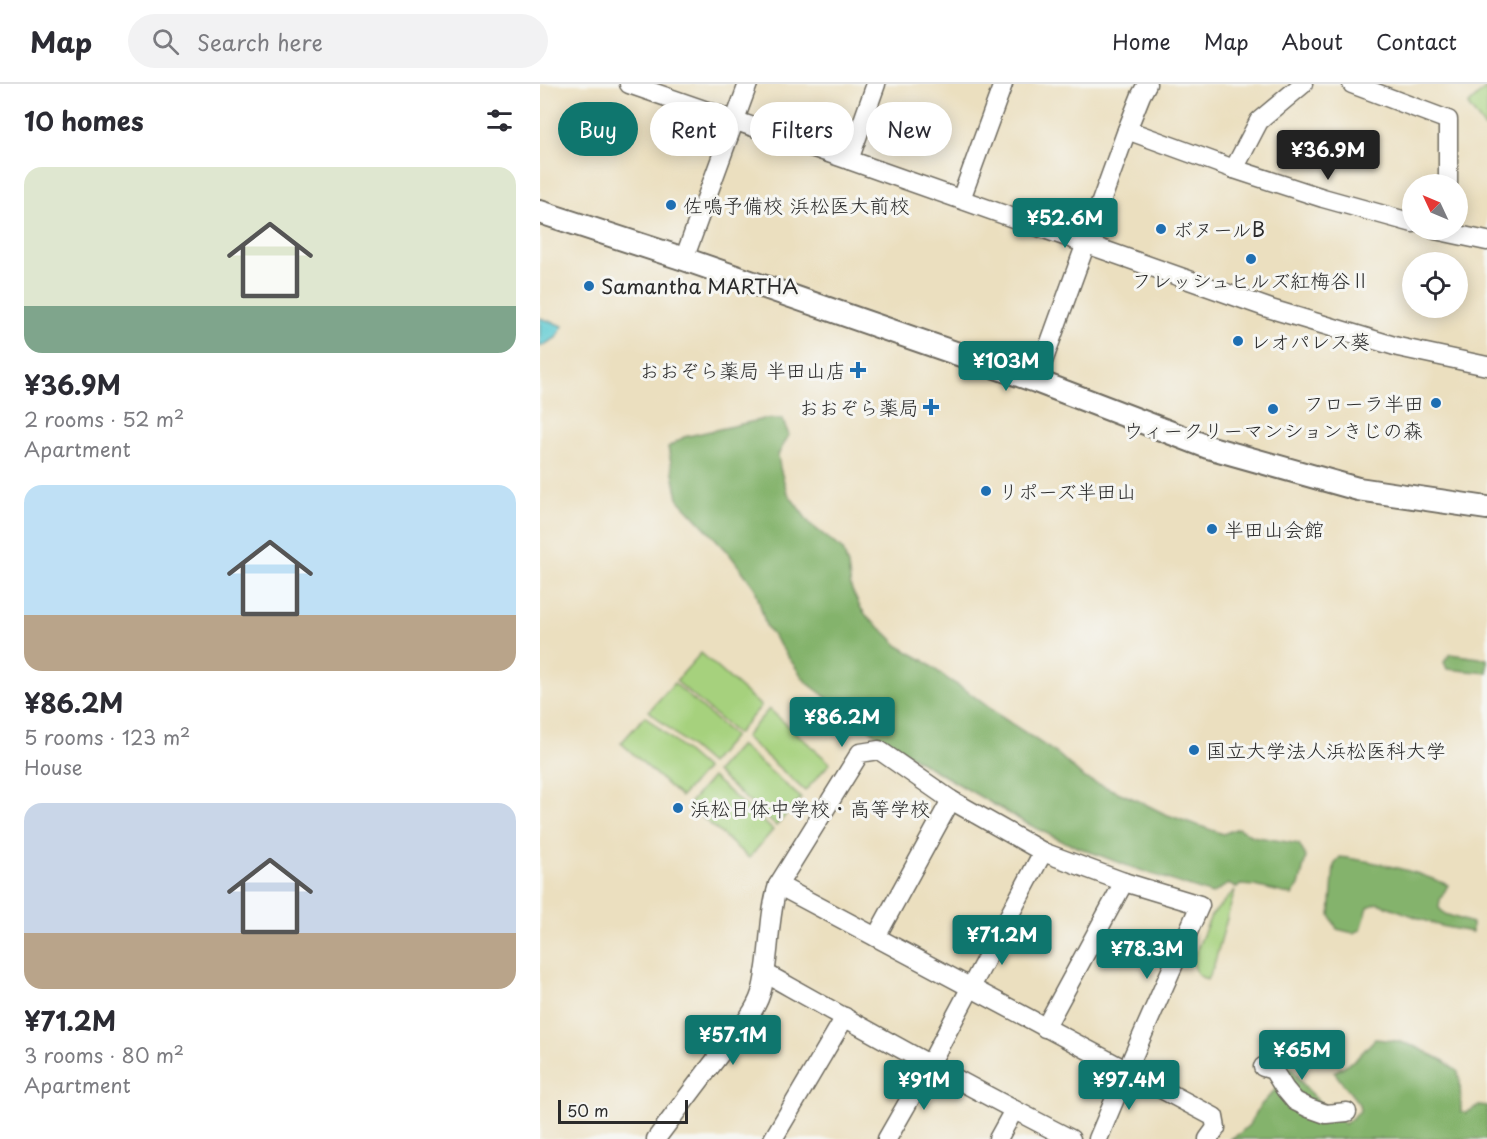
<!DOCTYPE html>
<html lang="en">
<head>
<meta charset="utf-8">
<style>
	:root { --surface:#fff; --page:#f2f2f3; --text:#2b2b33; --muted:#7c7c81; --line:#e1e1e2; --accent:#0f766e }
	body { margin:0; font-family:"Playpen Sans","Klee One",sans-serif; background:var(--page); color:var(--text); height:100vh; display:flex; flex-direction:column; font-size:22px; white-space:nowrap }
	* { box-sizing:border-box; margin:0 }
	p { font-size:20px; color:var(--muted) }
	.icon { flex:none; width:33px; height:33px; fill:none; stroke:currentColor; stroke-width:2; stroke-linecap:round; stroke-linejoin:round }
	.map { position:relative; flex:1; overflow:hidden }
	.panel { display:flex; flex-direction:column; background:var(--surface); width:540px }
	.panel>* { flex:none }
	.top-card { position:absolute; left:18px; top:18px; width:570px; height:54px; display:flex; gap:12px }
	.needle { width:39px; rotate:314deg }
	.buttons { position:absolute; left:862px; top:90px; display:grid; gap:12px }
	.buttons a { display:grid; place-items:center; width:66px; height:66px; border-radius:50%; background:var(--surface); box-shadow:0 3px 15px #0003; font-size:30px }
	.scale { position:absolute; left:18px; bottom:15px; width:130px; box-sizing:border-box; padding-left:6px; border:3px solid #2b2b2b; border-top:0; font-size:16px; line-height:21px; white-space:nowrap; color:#2b2b2b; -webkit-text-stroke:4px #f6f6f2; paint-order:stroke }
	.price { position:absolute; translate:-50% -51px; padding:0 14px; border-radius:6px; background:var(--accent); color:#fff; font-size:20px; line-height:39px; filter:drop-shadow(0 2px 3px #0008) }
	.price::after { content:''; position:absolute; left:50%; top:36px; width:18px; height:14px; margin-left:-9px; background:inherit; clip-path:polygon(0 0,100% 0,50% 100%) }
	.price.current { background:#222; color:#fff }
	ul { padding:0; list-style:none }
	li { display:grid; align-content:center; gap:12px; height:318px; padding:0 24px }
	li span { display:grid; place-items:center; height:186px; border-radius:18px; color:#555 }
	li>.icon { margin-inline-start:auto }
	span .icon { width:108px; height:108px; fill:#fffc; stroke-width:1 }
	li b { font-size:26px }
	h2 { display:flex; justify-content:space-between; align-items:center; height:72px; padding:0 24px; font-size:26px }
	.pill { padding:0 21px; border-radius:27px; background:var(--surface); box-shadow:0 3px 15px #0003; font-size:21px; line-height:54px }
	.pill.current { background:var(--accent); color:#fff }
	header { display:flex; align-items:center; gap:36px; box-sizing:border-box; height:84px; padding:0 30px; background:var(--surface); border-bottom:2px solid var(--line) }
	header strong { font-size:28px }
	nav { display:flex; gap:33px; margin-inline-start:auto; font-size:21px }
	.search { width:420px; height:54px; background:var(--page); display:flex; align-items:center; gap:15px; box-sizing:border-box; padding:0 21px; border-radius:33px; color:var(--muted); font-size:22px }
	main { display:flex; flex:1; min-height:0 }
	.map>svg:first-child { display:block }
	.green { fill:#a6d17d; stroke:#687e54; stroke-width:1.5 }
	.forest { fill:#84b36c; stroke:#586f4c; stroke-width:1.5 }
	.water { fill:#5dcad2; stroke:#447a7e; stroke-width:1.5 }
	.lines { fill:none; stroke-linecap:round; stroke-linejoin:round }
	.minor-casing { stroke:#6e6a5f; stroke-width:21 }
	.tertiary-casing { stroke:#6e6a5f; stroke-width:26 }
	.minor { stroke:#fff; stroke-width:18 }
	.tertiary { stroke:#fff; stroke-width:22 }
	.poi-dot { fill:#1f6fb2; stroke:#f6f6f2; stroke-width:2 }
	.labels { text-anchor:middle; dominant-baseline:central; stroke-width:6; stroke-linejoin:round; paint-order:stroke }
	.poi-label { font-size:20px; fill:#2b2b2b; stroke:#f6f6f2; text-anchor:start }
</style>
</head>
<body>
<header>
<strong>Map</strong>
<div class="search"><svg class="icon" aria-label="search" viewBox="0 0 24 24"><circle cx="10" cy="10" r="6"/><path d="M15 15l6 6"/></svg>Search here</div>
<nav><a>Home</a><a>Map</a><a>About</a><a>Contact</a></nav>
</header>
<main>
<section class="panel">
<h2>10 homes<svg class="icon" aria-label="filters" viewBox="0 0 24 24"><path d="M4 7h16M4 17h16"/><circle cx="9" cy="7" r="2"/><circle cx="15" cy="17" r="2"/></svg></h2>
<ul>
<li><span style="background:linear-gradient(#dfe7d0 75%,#7fa58c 0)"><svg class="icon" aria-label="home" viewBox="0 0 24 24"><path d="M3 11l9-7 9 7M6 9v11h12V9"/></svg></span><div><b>¥36.9M</b><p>2 rooms · 52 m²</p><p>Apartment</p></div></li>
<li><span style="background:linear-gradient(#bfe0f5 70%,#b9a48a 0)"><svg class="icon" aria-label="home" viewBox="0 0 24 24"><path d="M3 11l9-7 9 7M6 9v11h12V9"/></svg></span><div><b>¥86.2M</b><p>5 rooms · 123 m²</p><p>House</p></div></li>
<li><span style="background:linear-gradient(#c9d6e8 70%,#b9a48a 0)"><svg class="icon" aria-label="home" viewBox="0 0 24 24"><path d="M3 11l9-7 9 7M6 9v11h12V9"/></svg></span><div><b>¥71.2M</b><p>3 rooms · 80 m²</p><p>Apartment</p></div></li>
</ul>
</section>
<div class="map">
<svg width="947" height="1055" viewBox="0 0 947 1055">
	<rect width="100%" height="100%" fill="#f6f6f2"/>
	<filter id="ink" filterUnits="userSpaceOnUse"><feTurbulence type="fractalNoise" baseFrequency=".0167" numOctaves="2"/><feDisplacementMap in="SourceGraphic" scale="12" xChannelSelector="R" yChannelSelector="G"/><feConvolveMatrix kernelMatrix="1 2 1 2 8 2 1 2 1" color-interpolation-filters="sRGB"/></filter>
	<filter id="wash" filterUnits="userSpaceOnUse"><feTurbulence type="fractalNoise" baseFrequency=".008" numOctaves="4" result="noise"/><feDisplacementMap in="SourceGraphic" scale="24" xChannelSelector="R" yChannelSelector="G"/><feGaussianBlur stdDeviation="1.35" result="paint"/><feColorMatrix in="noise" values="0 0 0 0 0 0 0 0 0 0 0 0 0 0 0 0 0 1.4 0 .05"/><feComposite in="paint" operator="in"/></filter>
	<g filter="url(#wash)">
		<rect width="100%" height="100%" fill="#ebdfbf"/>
		<g class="green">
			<path d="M947,3V43H944L928,21Z"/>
			<path d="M161,569L221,622L197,650L136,597Z"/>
			<path d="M134,599L194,652L170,680L109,627Z"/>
			<path d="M229,625L290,679L265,707L205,653Z"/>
			<path d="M105,632L166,685L141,713L81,659Z"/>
			<path d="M200,661L261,714L236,742L176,688Z"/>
			<path d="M172,693L233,746L209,774L148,721Z"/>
			<path d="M695,806L674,881L667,896L658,891L652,877L671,832Z"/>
		</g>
		<g class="forest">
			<path d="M224,335H242L249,351L238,371L240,384L247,408L270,440L303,466L308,482L311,504L320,523L329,535L345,548L360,563L383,576L409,596L427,607L460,632L519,671L544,694L599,717L625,730L683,750L698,744L712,752L759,760L766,773L759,802L752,811L715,802L700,801L697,804L688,800L672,810L591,783L548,767L522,757L484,738L389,683L335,650L266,598L226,542L215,504L188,468L138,415L128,363L144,353Z"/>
			<path d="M910,570L947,575V589L907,585L904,578Z"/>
			<path d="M800,773C826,776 851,782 876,789C887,793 897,796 908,801L900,816L899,824L905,830L932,839V848L900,842L838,819L828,823L821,846L813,849L797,845L790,831L794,781Z"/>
			<path d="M835,955L857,957L876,963L904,977L918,988L920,996L921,1028L926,1029L940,1021L947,1022V1055H690L699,1050L709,1041L720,1022L735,1006L739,988L752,984C765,1006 785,1025 805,1040L820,1027L819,1020L794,988L816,975Z"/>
		</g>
		<path class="water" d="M0,234L23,242L16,254L0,263Z"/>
	</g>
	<g filter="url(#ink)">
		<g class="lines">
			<g class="minor-casing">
				<g id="minor">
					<path d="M89,0L309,76L731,225L858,263L947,282"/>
					<path d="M812,0L908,36V100"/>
					<path d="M587,46L694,85L783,114L873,139"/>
					<path d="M309,76L336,0"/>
					<path d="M694,85L719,37L763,0"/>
					<path d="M421,115L463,0"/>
					<path d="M895,146L947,157"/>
					<path d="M144,175L208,0"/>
					<path d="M496,297L587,46L601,11L607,0"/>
					<path d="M238,801L674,1033L676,1044L668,1055"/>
					<path d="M336,853L411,716"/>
					<path d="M225,889C327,946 428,1003 531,1055"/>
					<path d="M505,944L584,798"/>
					<path d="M723,983L733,986L745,1005L755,1017L769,1024L786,1030L807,1028"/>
					<path d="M116,1055C136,1028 156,1001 177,974C191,955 214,932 221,909C231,874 227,836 238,801L320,669L339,666L411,716L503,768L584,798L660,821L587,986L558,1055"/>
					<path d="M233,1055L305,933"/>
					<path d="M347,1055L390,980L503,768"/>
					<path d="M458,1055L474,1026"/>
				</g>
			</g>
			<g class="tertiary-casing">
				<path id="tertiary" d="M0,128L144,175L496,297L668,363L818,405L947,424"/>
			</g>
			<use href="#minor" class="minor"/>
			<use href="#tertiary" class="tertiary"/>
		</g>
	</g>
	<g class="poi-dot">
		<circle cx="131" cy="121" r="6"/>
		<circle cx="621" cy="145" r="6"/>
		<circle cx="711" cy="175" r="6"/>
		<circle cx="49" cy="202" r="6"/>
		<circle cx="698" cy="257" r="6"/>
		<path d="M315 277h6v6h6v6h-6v6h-6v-6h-6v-6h6z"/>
		<circle cx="896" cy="319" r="6"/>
		<path d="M388 314h6v6h6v6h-6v6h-6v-6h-6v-6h6z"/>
		<circle cx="733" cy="325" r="6"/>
		<circle cx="446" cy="407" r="6"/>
		<circle cx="672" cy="445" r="6"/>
		<circle cx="654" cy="666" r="6"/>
		<circle cx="138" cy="724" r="6"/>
	</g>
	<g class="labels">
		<g class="poi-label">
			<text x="143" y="121">佐鳴予備校 浜松医大前校</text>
			<text x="633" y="145">ボヌールB</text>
			<text x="711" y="196" text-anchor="middle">フレッシュヒルズ紅梅谷Ⅱ</text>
			<text x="61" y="202">Samantha MARTHA</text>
			<text x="710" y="257">レオパレス葵</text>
			<text x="306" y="286" text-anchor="end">おおぞら薬局 半田山店</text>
			<text x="884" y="319" text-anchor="end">フローラ半田</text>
			<text x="379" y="323" text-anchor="end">おおぞら薬局</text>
			<text x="733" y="346" text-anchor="middle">ウィークリーマンションきじの森</text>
			<text x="458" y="407">リポーズ半田山</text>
			<text x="684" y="445">半田山会館</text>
			<text x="666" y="666">国立大学法人浜松医科大学</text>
			<text x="150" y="724">浜松日体中学校・高等学校</text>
		</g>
	</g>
</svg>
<div class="buttons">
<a><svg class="needle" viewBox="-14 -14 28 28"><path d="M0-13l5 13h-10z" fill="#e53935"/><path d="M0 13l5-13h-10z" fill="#7c7c81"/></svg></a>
<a><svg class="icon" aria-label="locate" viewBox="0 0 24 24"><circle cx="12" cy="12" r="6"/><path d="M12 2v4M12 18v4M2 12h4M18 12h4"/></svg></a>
</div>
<div class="scale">50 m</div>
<b class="price current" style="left:788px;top:97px">¥36.9M</b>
<b class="price" style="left:525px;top:165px">¥52.6M</b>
<b class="price" style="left:466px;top:308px">¥103M</b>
<b class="price" style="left:302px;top:664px">¥86.2M</b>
<b class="price" style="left:462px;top:882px">¥71.2M</b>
<b class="price" style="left:607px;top:896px">¥78.3M</b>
<b class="price" style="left:193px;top:982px">¥57.1M</b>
<b class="price" style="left:762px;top:997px">¥65M</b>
<b class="price" style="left:384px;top:1027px">¥91M</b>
<b class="price" style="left:589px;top:1027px">¥97.4M</b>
<div class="top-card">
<a class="pill current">Buy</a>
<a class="pill">Rent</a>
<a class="pill">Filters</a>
<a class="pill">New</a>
</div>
</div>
</main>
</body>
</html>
